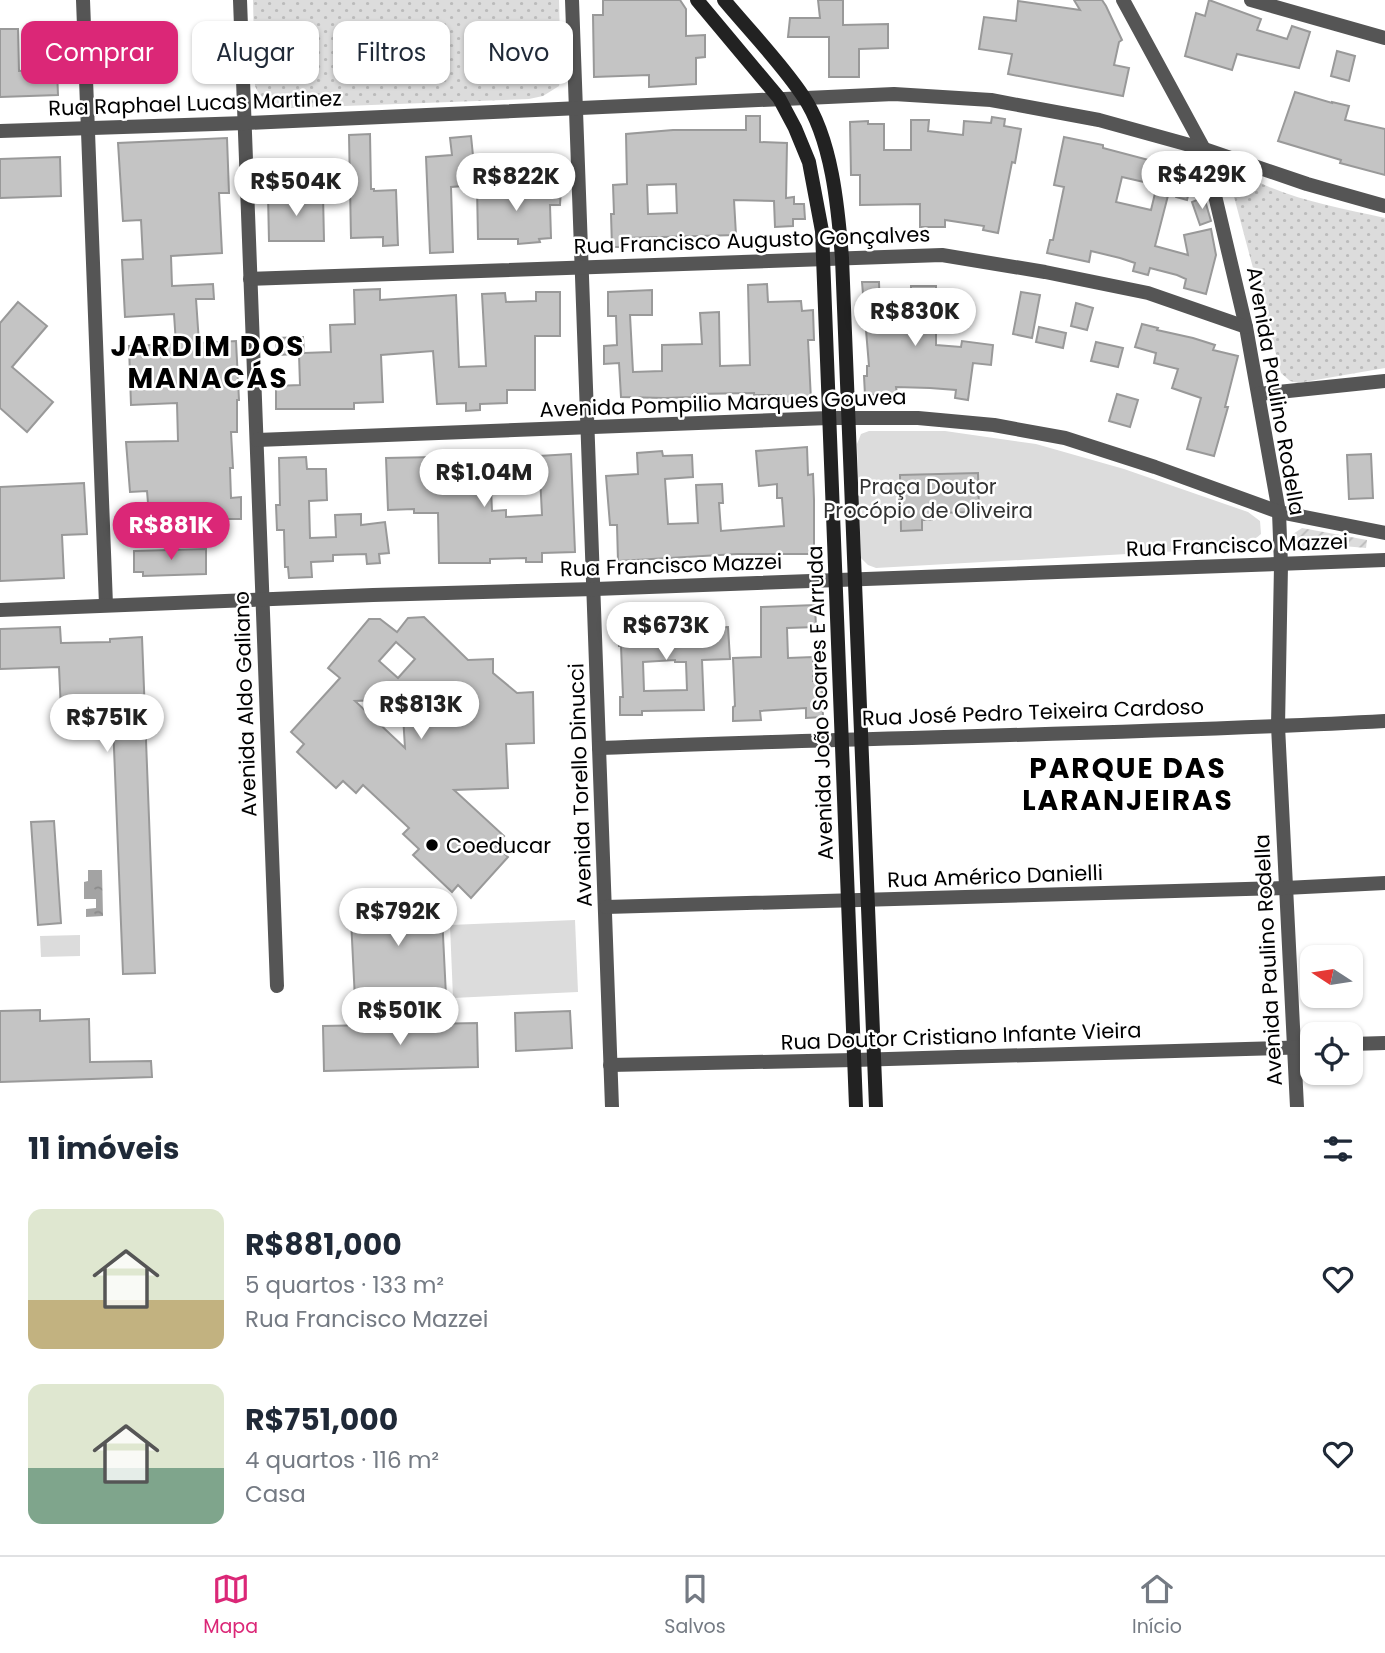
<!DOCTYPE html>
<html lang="pt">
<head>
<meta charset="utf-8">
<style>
	:root { --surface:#fff; --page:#f6f6f7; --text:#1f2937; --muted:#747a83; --line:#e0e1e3; --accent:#db2777 }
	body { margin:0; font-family:Poppins,sans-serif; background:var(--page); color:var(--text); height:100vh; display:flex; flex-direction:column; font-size:26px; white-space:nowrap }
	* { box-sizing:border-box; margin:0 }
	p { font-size:23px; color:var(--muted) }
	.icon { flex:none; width:38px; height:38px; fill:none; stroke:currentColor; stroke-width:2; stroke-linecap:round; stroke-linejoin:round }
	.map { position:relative; height:1107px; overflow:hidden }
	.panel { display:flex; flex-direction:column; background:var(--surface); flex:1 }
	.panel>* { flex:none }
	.banner { position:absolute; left:21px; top:21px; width:700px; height:63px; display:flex; gap:14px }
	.needle { width:46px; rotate:282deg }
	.tools { position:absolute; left:1300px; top:945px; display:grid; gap:14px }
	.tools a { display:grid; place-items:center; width:63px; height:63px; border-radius:14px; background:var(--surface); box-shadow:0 2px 5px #0004; font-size:35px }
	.price { position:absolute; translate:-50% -60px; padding:0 16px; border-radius:24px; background:#fff; color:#222; font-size:23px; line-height:46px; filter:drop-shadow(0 2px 4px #0008) }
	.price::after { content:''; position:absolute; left:50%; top:42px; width:21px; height:16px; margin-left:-10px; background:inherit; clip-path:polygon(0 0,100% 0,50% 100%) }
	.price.selected { background:var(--accent); color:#fff }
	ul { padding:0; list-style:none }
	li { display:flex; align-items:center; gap:21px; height:175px; padding:0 28px }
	li span { display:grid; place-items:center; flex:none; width:196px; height:140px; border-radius:14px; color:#555 }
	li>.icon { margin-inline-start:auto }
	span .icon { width:84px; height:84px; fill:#fffc; stroke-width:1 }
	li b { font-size:30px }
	h2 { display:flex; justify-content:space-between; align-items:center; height:84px; padding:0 28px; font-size:30px }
	.pill { padding:0 24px; border-radius:14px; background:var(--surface); box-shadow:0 2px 5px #0004; font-size:24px; line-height:63px }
	.pill.selected { background:var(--accent); color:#fff }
	.tab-bar { display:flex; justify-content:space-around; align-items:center; height:98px; border-top:2px solid var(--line); background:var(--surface); font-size:19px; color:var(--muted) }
	.tab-bar a { display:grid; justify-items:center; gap:4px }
	.tab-bar .selected { color:var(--accent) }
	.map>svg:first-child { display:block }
	.grass { fill:url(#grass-dots) }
	.park { fill:#dcdcdc }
	.garden { fill:url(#garden-furrows) }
	.water { fill:url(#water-ripples) }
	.building { fill:#c4c4c4; stroke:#999; stroke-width:2; fill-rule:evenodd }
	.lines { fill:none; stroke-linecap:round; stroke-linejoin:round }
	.street { stroke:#555; stroke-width:14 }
	.secondary { stroke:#222; stroke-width:14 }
	.poi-dot { fill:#000; stroke:#fff; stroke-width:2.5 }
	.labels { text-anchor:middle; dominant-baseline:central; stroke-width:5; stroke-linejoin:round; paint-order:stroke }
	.street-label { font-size:21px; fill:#000; stroke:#fff }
	.park-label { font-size:21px; fill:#333; stroke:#fff }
	.poi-label { font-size:21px; fill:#000; stroke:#fff; text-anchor:start }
	.district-label { font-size:28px; font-weight:bold; letter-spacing:2px; fill:#000; stroke:#fff }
</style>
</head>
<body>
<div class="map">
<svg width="1385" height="1107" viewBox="0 0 1385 1107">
	<defs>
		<pattern id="grass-dots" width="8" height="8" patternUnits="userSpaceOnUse" patternTransform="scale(1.75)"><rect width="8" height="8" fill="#dcdcdc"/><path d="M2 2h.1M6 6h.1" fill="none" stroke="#bbb" stroke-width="1.8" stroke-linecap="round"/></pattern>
		<pattern id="garden-furrows" width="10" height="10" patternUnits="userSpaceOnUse" patternTransform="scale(1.75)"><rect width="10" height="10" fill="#dcdcdc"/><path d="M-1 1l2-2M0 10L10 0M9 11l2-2" fill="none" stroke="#bbb"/></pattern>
		<pattern id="water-ripples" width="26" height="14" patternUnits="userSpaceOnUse" patternTransform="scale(1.75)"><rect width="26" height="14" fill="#a3a3a3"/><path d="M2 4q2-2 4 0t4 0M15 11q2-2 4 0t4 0" fill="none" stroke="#8b8b8b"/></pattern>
	</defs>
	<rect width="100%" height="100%" fill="#fff"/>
	<g class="grass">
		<path d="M253,0H559L561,77L559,86L543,96L529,99L292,108C275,105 262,103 255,86Z"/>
		<path d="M1248,177C1289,199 1339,208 1385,218V368L1298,383L1290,381L1281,373L1233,193L1237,182Z"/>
	</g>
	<g class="park">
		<path d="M869,431H945L1036,444L1124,469L1248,512L1260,521L1261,534C1244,549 1220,548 1198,550L876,568L868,565L861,558L857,444L861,434Z"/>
		<path d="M575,920L578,992L453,998L450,925Z"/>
		<path d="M80,935V956L41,957L40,936Z"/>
	</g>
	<path class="garden" d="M1302,528L1367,540L1366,548L1343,546L1323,550L1297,549L1292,539L1293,534Z"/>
	<path class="water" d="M88,870H102L103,916L86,917V909L96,908V899H84V882L88,881Z"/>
	<g class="building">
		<path d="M603,0H680L686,9V36L705,35V57L696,58V84L649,87V75L594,77L593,15H603Z"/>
		<path d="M818,0H843V25L888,24V48L859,49V77H829V37H788L790,18H820Z"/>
		<path d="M1074,0H1102L1106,6L1122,40L1119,42L1114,65L1129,68L1123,96L1008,74L1012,54L979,49L984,17L1016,21L1018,1L1080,10Z"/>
		<path d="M1209,0L1261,19L1257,30L1287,39L1292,26L1310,32L1299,68L1237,54L1232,70L1185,56L1196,13L1205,16Z"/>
		<path d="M0,29H18L19,71L57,69L58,95L0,97Z"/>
		<path d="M1337,51L1355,56L1349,81L1331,76Z"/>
		<path d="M1295,92L1332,103V102L1349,106L1345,120L1385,129V175L1340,163L1341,160L1278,141Z"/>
		<path d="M746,116H760V142L787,143L786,198L794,197V204H804L805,219H793V226L775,227L774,201L734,200L736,235L626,238V247H612L611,214H614L613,185L627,184L626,134L673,130H746ZM676,184L677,213L648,214L647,185Z"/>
		<path d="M992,117L1005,119L1004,126L1021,129L1015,163L1012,162L998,233L983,230L984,226L945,220V227H920V204L860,205V175H851L850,122L868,121V124H884V150H911V120H929L928,131L963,135L964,121L991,123Z"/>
		<path d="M370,134L371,189H374V191L396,190L398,245L383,246V237L351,238L349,135Z"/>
		<path d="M471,136L476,185L451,187L453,252L430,253L426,157L452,155L450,138Z"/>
		<path d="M1064,137L1103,145V148L1194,172L1187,200L1176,197L1172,180L1155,246L1188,255L1184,235L1211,229L1216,255L1206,294L1184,288L1186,279L1177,275L1150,268L1148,275L1133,271L1135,263L1120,258L1091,251L1089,262L1047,253L1050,240H1053L1064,187L1054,185ZM1122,177L1157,185L1151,210L1116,202Z"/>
		<path d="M227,138L229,193H219L222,253L171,256L172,286L213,284L214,299H196L199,343L236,341L239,400H237V432H231L233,468H230L231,498L241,497V519H159L158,503H148L147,491L130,492L126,442L178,441L177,403L131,405L129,346L176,344L174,314L125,317L122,260L143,259L141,220L123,221L118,143Z"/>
		<path d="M60,157L61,196L0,198V159Z"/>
		<path d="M502,186L561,188L560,205H550L551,238L539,239L540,242L518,244V239H478L477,187Z"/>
		<path d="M323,194L324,241H269L268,195Z"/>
		<path d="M1204,197L1211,221L1200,225L1192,202Z"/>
		<path d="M862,282H879L880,312H911V286H936V345L961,347L962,341L993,345L991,365L973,363L968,400L955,398L956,390L930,388L896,387L897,394L865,395L864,376H867V366H869Z"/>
		<path d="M767,284L768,302L801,301L802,311L813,310L814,340H808L811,400L781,402V395H754V393L693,394V397L665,398L621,397L619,363L604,364V346L617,345L616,316H608V292L652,290V315H630L633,372L662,371V345L702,344L700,313L719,312L720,366L750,365L748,285Z"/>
		<path d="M380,289V300L456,295L459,367L486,366L482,294L505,293L506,302L536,301V292H560V336H535V390H507V403L480,404V410L466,411V403L437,404L433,351L381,355L383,402L354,403V409H276V386L300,385L299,354L277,355L276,338L303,337L304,353L331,352L330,325L355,324L354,290Z"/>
		<path d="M1021,292L1040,295L1032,338L1013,334Z"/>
		<path d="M18,302L47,326L12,367L53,402L27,432L0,408V323Z"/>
		<path d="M1076,303L1093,308L1087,330L1071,326Z"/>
		<path d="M1142,324L1158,328L1157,330L1193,338L1215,345L1213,350L1238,356L1225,407H1228L1214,456L1187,449L1201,398L1172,388L1178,369L1154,363L1156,353L1135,347Z"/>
		<path d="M1039,327L1066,333L1063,348L1036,342Z"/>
		<path d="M1096,342L1123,348L1118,367L1091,361Z"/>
		<path d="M1117,394L1138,400L1130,427L1109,421Z"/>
		<path d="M807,447L808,475L813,474L814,500V554H737L618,561L617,525H610L606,476L638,474L637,453L662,451L663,456L692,455L693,477L665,479L668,524L698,523L696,485L722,484L723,503H719L721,531L784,526L782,498H777V484L759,486L756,451Z"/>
		<path d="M484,450L485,488H491L492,511L506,510V517L542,515L539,456L571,454L575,552L542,553V562H526V558L490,559V563H439L438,513H414V509L388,510L386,458L435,457V463L466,461V451Z"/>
		<path d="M1371,454L1373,498L1349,499L1347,455Z"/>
		<path d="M306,457L307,469H326L327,500L309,501L310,538L336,537L335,515L361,514V525L385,522L389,553L379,554L380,563L367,564L366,554L333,555V561L311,562L312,577L289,578L288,567H285L284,530H277L276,505H280L279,458Z"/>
		<path d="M978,473L979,512L932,513V520H922V530L901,531L900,475Z"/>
		<path d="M84,483L87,534L62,535L64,578L0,581V487Z"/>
		<path d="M206,549V574L143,576V572H134V551Z"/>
		<path d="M815,605L816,627L787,628L788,658L813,657V681H822L823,717L806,718V708L760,711L761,720L733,721V707L735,706L733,658L761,657V607Z"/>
		<path d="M638,608L639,625L673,623V616L702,614V628L728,627L730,659L702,660L704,710L642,711V715H620V697H623L621,646H619L616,609ZM675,660V662H686L687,690L644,691L643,662Z"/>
		<path d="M424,617L468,660L493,659V673L517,693L533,692L534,743L506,744L508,788L454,790L504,836L495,845L508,857L471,898L458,885L452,892L413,855L419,849L403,834L409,828L363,785L356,793L343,781L336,788L297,752L304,744L291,732L340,678L328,668L369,619H380L397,632L408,618ZM396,642L415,659L398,678L379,661ZM402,699L405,748L355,701Z"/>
		<path d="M60,627L61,643L110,642V639L142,637L155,973L123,974L113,723L80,724V733H62L59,667L0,669V629Z"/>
		<path d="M54,821L61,923L38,925L31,822Z"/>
		<path d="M441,895L446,996L355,1000L350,899Z"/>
		<path d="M40,1010V1021L89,1019L90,1062L151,1061L152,1077L0,1082V1011Z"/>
		<path d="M570,1011L572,1048L516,1051L515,1013Z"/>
		<path d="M477,1023L478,1067L324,1071L323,1026Z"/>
	</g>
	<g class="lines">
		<g class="street">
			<path d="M83,0L106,605"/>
			<path d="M240,0L277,986"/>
			<path d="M572,0L612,1107"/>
			<path d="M1123,0L1204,149L1246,327L1279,512L1281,565L1278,726L1297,1107"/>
			<path d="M1251,0L1385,38"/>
			<path d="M0,131L246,123L894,94L991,100L1099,120L1204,149L1307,184L1385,206"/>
			<path d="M250,279L942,255L1045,272L1148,293L1246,327"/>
			<path d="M1259,394L1385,381"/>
			<path d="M257,440L829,418H918L994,425L1065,438L1155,467L1279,512L1385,533"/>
			<path d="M0,610L373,595L595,589L1385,560"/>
			<path d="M599,748C861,737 1123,735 1385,721"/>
			<path d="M606,907L1285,888L1385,883"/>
			<path d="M1351,1044L1385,1043"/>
			<path d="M610,1065L854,1060L1312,1047"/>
		</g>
		<g class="secondary">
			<path d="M697,0L779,98L795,128L809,162L822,231L856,1107"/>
			<path d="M724,0C749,30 782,64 803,96C832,139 838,207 842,258L876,1107"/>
		</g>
	</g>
	<circle class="poi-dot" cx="432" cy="845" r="7"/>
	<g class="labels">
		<g class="street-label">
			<text transform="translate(195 103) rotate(-2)">Rua Raphael Lucas Martinez</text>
			<text transform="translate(752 240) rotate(-2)">Rua Francisco Augusto Gonçalves</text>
			<text transform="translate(1276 391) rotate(80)">Avenida Paulino Rodella</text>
			<text transform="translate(723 403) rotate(-2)">Avenida Pompilio Marques Gouvea</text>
			<text transform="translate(1237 545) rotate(-2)">Rua Francisco Mazzei</text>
			<text transform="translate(671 565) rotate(-2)">Rua Francisco Mazzei</text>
			<text transform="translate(820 703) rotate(-92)">Avenida João Soares E Arruda</text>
			<text transform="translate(245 704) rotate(-92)">Avenida Aldo Galiano</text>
			<text transform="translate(1033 712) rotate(-2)">Rua José Pedro Teixeira Cardoso</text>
			<text transform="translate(580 785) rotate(-92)">Avenida Torello Dinucci</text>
			<text transform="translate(995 876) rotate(-2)">Rua Américo Danielli</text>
			<text transform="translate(1268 960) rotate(-93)">Avenida Paulino Rodella</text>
			<text transform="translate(961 1036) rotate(-2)">Rua Doutor Cristiano Infante Vieira</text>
		</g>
		<g class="park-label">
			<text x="928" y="486">Praça Doutor<tspan x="928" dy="24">Procópio de Oliveira</tspan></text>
		</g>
		<g class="poi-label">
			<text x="446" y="845">Coeducar</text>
		</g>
		<g class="district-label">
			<text x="208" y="346">JARDIM DOS<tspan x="208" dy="32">MANACÁS</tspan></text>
			<text x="1128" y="768">PARQUE DAS<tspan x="1128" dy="32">LARANJEIRAS</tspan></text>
		</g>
	</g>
</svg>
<div class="tools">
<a><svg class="needle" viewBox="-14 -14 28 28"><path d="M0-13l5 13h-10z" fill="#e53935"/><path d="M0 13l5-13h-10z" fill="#747a83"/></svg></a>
<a><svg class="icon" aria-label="locate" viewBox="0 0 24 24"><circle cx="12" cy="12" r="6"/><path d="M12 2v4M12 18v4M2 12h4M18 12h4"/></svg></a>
</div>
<b class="price" style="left:1202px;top:211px">R$429K</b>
<b class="price" style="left:516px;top:213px">R$822K</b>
<b class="price" style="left:296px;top:218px">R$504K</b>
<b class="price" style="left:915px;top:348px">R$830K</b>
<b class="price" style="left:484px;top:509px">R$1.04M</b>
<b class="price selected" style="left:171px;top:562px">R$881K</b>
<b class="price" style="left:666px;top:662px">R$673K</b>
<b class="price" style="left:421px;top:741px">R$813K</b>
<b class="price" style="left:107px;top:754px">R$751K</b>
<b class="price" style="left:398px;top:948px">R$792K</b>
<b class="price" style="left:400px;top:1047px">R$501K</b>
<div class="banner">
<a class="pill selected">Comprar</a>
<a class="pill">Alugar</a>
<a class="pill">Filtros</a>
<a class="pill">Novo</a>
</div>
</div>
<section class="panel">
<h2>11 imóveis<svg class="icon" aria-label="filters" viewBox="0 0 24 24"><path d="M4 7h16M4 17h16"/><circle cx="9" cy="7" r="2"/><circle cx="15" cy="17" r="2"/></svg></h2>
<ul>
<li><span style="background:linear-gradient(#dfe7d0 65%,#c2b280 0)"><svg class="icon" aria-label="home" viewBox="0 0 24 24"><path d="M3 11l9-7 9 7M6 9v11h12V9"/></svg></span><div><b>R$881,000</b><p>5 quartos · 133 m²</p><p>Rua Francisco Mazzei</p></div><svg class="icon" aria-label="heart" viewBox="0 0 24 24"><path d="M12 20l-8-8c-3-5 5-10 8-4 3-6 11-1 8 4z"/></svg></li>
<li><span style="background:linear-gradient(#dfe7d0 60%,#7fa58c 0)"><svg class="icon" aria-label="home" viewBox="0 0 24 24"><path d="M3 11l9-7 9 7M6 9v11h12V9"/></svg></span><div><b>R$751,000</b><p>4 quartos · 116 m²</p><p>Casa</p></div><svg class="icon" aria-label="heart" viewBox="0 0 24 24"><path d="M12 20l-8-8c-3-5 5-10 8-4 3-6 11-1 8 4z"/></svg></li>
</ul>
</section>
<nav class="tab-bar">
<a class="selected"><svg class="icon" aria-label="map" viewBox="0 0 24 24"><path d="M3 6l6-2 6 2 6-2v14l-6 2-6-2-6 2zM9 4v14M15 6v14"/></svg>Mapa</a>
<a><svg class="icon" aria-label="saved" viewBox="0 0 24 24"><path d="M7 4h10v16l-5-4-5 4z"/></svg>Salvos</a>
<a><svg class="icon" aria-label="home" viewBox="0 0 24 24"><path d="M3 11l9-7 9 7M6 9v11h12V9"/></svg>Início</a>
</nav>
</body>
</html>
